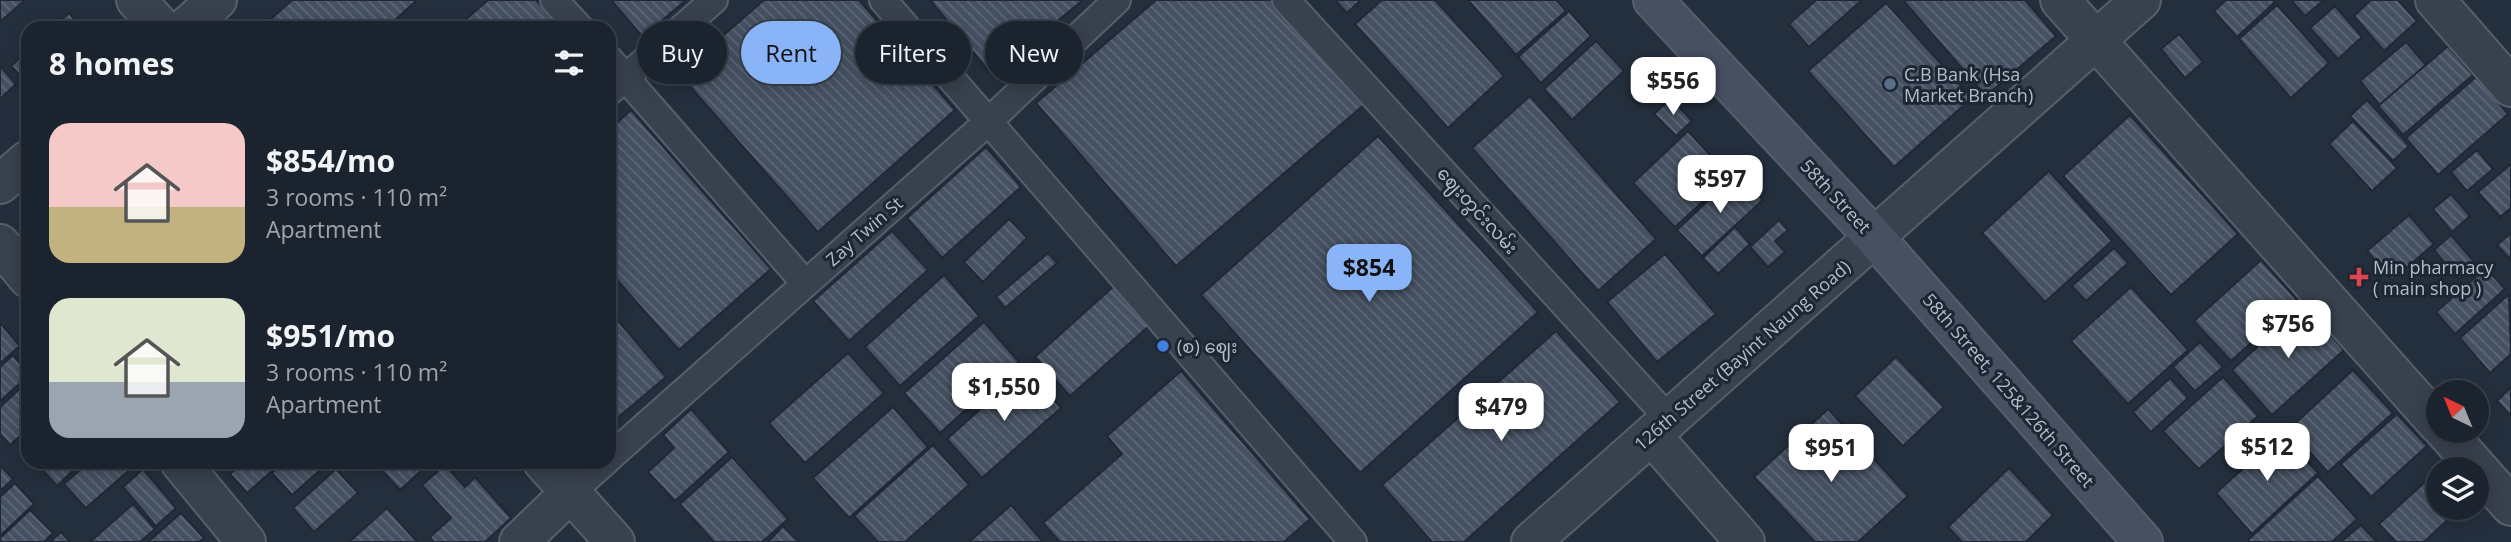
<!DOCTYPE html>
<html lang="en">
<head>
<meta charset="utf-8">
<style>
	:root { --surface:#1b232e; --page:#282f3a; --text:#f1f3f6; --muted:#a0a4aa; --line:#39404a; --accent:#8ab4f8 }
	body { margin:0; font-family:"Open Sans","Noto Sans Myanmar",sans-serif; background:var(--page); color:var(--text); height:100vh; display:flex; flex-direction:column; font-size:26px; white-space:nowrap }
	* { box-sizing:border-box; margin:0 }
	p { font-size:23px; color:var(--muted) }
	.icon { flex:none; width:38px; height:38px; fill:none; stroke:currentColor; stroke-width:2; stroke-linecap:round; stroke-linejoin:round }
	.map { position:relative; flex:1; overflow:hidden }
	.sheet { position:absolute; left:21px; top:21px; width:595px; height:448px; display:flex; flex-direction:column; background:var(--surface); border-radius:21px; box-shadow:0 4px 18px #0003,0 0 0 2px var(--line) }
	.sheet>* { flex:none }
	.banner { position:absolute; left:637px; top:21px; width:665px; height:63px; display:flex; gap:14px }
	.needle { width:46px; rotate:317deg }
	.controls { position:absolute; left:2426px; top:380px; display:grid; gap:14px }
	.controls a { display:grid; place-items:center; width:63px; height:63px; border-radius:50%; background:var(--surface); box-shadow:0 4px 18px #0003,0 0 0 2px var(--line); font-size:35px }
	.price { position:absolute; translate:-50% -60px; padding:0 16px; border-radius:14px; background:#fff; color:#222; font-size:23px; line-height:46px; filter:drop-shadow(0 2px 4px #0008) }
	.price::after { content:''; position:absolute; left:50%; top:42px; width:21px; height:16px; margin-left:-10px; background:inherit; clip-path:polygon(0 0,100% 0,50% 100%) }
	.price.on { background:var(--accent); color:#111 }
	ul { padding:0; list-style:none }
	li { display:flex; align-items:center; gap:21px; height:175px; padding:0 28px }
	li span { display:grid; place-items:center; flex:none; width:196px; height:140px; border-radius:21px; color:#555 }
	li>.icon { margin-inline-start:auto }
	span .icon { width:84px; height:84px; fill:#fffc; stroke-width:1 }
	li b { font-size:30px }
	h2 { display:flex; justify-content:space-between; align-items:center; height:84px; padding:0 28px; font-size:30px }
	.tag { padding:0 24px; border-radius:32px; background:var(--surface); box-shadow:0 4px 18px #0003,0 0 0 2px var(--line); font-size:24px; line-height:63px }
	.tag.on { background:var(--accent); color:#111 }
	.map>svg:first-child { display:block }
	.building { fill:url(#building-back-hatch); stroke:#1f2835; stroke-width:2 }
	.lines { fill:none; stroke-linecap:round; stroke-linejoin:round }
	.service-casing { stroke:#565f6c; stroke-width:30 }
	.minor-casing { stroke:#565f6c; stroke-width:42 }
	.tertiary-casing { stroke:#565f6c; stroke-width:42 }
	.secondary-casing { stroke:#565f6c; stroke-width:42 }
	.service { stroke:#38414e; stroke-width:26 }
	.minor { stroke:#38414e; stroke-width:38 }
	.tertiary { stroke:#38414e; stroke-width:38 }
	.secondary { stroke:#465061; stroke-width:38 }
	.service-dot { fill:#5c6f8a; stroke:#1d2633; stroke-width:2.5 }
	.health-dot { fill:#e0444e; stroke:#1d2633; stroke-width:2.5 }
	.shop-dot { fill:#3f7fe0; stroke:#1d2633; stroke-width:2.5 }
	.labels { text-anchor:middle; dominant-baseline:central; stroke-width:6; stroke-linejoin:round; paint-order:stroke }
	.poi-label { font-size:18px; fill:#b4bcc9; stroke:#1d2633; text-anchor:start }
	.street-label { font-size:18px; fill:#b4bcc9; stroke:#1d2633 }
</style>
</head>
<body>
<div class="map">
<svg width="2511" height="542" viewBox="0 0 2511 542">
	<defs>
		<pattern id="building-back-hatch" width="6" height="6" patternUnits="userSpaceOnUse" patternTransform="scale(1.75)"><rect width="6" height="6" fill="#455162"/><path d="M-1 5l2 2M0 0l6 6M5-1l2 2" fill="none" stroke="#5d6877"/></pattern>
	</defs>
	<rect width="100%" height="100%" fill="#242f3e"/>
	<g class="building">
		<path d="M0,0H25L0,22Z"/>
		<path d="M292,0H417L386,28H261Z"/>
		<path d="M488,0H536L560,28H456Z"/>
		<path d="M611,0H686L643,37Z"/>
		<path d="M764,0H859L955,110L818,232L679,74Z"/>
		<path d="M930,0H1083L992,75Z"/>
		<path d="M1156,0H1276L1365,104L1176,266L1036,103Z"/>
		<path d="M1335,0H1361L1347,13Z"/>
		<path d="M1382,0H1435L1504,76L1448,128L1355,24Z"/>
		<path d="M1468,0H1556L1566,11L1516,55Z"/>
		<path d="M1816,0H1862L1809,47L1789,24Z"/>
		<path d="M1903,0H2025L2056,36L1986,96Z"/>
		<path d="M2226,0H2273L2275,2L2237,37L2214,11Z"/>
		<path d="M2291,0H2324L2305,16Z"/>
		<path d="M2371,0H2398L2417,21L2384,51L2354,16Z"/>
		<path d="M1886,3L1972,98L1894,167L1808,71Z"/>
		<path d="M2277,5L2329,63L2291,98L2239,39Z"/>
		<path d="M2335,6L2362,37L2338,59L2310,28Z"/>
		<path d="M1569,11L1591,36L1541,83L1518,57Z"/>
		<path d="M69,13L82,28H52Z"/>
		<path d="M2179,34L2203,62L2185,78L2161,49Z"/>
		<path d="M1596,41L1624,71L1572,120L1544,89Z"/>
		<path d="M2406,42L2426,65L2380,105L2360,81Z"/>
		<path d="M2448,46L2473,75L2403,135L2378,106Z"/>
		<path d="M28,50V84L11,66Z"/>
		<path d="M0,66L16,84L0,99Z"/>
		<path d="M2476,77L2508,114L2438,175L2406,138Z"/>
		<path d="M1530,96L1656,239L1598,291L1472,148Z"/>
		<path d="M1671,98L1692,121L1676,136L1654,114Z"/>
		<path d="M2367,100L2409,146L2393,161L2350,116Z"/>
		<path d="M631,110L771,269L679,350L609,271V130Z"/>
		<path d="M2130,115L2238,234L2171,295L2063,176Z"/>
		<path d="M2353,121L2397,168L2372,191L2329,144Z"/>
		<path d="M1688,131L1730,177L1675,227L1633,183Z"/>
		<path d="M1378,136L1538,312L1360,473L1201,295Z"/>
		<path d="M986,147L1021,187L942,258L907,218Z"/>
		<path d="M2477,150L2493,169L2467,191L2451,172Z"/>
		<path d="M2511,164V208L2500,217L2478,192Z"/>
		<path d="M2049,171L2112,241L2045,302L1982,233Z"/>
		<path d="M1737,173L1763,200L1702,256L1677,230Z"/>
		<path d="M2451,194L2470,216L2452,232L2433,209Z"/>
		<path d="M2409,215L2434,244L2392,280L2367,251Z"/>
		<path d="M1009,219L1027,238L983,282L964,262Z"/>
		<path d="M1779,220L1788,230L1775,241L1785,252L1768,267L1750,247Z"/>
		<path d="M1735,227L1750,244L1718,274L1703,258Z"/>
		<path d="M892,231L928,270L849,341L813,301Z"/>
		<path d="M2511,233V260L2497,245Z"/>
		<path d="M2451,235L2476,264L2459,279L2434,250Z"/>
		<path d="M2114,248L2128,263L2086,301L2072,286Z"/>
		<path d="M1048,253L1057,263L1005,308L996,297Z"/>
		<path d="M1665,254L1716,314L1657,362L1607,302Z"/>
		<path d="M2261,260L2298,301L2231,361L2194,321Z"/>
		<path d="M2486,268L2505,289L2455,334L2436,312Z"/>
		<path d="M944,275L979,316L900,386L865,347Z"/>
		<path d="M1114,286L1149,326L1070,396L1035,357Z"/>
		<path d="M2131,287L2188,350L2128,404L2071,341Z"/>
		<path d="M2509,294L2511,354L2490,373L2460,338Z"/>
		<path d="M2304,304L2344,350L2272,415L2232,370Z"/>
		<path d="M609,310L666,377L609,425Z"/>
		<path d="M984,322L1019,362L940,433L904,393Z"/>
		<path d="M0,323L20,346L0,363Z"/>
		<path d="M1556,331L1620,402L1464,542H1432L1382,485Z"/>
		<path d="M2200,342L2223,367L2195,391L2173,367Z"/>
		<path d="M848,353L884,393L805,463L769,423Z"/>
		<path d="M13,355L28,372V376L0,401V367Z"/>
		<path d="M1896,357L1944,407L1903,446L1855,396Z"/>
		<path d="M1026,368L1061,408L982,478L947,439Z"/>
		<path d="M2353,370L2393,413L2328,472L2289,429Z"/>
		<path d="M1181,371L1310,519L1284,542H1060L1043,523L1122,454L1107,436Z"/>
		<path d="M2223,377L2258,416L2199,469L2163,431Z"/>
		<path d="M2170,378L2188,398L2151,432L2133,412Z"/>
		<path d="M28,381V429L10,445L0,434V407Z"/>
		<path d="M2511,387V416L2497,401Z"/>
		<path d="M893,407L928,447L849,518L813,478Z"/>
		<path d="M691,409L729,452L675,501L648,472L674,448L663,435Z"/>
		<path d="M1828,409L1908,496L1858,542H1815L1754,477Z"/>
		<path d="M2397,414L2427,446L2371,497L2341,464Z"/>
		<path d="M2282,433L2318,473L2252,534L2216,493Z"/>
		<path d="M933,445L969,485L905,542H878L854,516Z"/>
		<path d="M732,457L788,519L762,542H714L680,504Z"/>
		<path d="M40,462H82L57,486L37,464Z"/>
		<path d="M89,462H131L134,466L86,508L64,484Z"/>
		<path d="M243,462H264L272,471L247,493L230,474Z"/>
		<path d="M284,462H323L326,465L292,495L272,473Z"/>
		<path d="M374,462H431L400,490Z"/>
		<path d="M0,465L13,479L0,491Z"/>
		<path d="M445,465L465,487L475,477L511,518L485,542H434L430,537L451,518L422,485Z"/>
		<path d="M2009,468L2053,515L2026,542H1962L1948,527Z"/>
		<path d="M143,469L176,508L156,526L123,487Z"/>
		<path d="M336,469L358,493L314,532L293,508Z"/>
		<path d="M2318,476L2357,519L2332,542H2250L2248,540Z"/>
		<path d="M2426,481L2438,494V508H2450L2455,513L2424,542H2396L2379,524Z"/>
		<path d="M15,483L34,504L0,536V497Z"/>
		<path d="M133,504L155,529L140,542H90Z"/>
		<path d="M1011,505L1043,542H969Z"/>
		<path d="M387,508L417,542H349Z"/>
		<path d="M30,510L53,533L44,542H0V538Z"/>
		<path d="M181,513L204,538L199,542H148Z"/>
		<path d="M2361,525L2377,542H2341Z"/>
		<path d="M783,526L799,542H768Z"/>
		<path d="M61,532L70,542H50Z"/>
	</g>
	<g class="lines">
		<g class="service-casing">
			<g id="service">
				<path d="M554,0L580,28"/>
				<path d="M883,0L1353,542"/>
				<path d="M1286,0L1670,420"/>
				<path d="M609,59L805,283"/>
				<path d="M609,92L714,0"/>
				<path d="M609,458L989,121L1117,0"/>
				<path d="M570,493L605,462"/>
			</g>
		</g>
		<g class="minor-casing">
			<g id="minor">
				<path d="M136,0L162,28"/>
				<path d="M2060,0L2438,424"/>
				<path d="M2435,0L2511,87"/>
				<path d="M185,28L217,0"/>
				<path d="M0,184L28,160"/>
				<path d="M0,244L28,278"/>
				<path d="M2444,430L2511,506"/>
				<path d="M1652,436L1745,542"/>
				<path d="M180,462L246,542"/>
				<path d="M543,462L615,542"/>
				<path d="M519,542L570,493"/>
			</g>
		</g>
		<g class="tertiary-casing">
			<path id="tertiary" d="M1531,542L2141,0"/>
		</g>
		<g class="secondary-casing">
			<path id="secondary" d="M1653,0L1875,238L2143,542"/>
		</g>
		<use href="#service" class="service"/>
		<use href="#minor" class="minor"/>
		<use href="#tertiary" class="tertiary"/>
		<use href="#secondary" class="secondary"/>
	</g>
	<circle class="service-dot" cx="1890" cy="84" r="7"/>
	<path class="health-dot" d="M2355.5 266.5h7v7h7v7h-7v7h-7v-7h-7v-7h7z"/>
	<circle class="shop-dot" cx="1163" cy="346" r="7"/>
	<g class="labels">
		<g class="poi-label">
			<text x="1904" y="74">C.B Bank (Hsa<tspan x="1904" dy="21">Market Branch)</tspan></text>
			<text x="2373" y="267">Min pharmacy<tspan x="2373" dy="21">( main shop )</tspan></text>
			<text x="1177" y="346">(စ) ဈေး</text>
		</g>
		<g class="street-label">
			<text transform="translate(1836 196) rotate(47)">58th Street</text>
			<text transform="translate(1478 210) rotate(48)">ဈေးတွင်းလမ်း</text>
			<text transform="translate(864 231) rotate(-41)">Zay Twin St</text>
			<text transform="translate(1742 355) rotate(-41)">126th Street (Bayint Naung Road)</text>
			<text transform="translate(2009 390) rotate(49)">58th Street, 125&amp;126th Street</text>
		</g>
	</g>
</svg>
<div class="controls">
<a><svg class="needle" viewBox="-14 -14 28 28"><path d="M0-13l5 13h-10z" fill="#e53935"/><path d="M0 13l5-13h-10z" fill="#a0a4aa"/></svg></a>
<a><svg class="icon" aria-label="layers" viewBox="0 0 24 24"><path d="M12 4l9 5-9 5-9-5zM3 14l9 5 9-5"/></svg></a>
</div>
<b class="price" style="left:1673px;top:117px">$556</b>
<b class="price" style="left:1720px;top:215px">$597</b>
<b class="price on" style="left:1369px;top:304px">$854</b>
<b class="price" style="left:2288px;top:360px">$756</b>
<b class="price" style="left:1004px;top:423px">$1,550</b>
<b class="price" style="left:1501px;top:443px">$479</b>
<b class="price" style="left:2267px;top:483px">$512</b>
<b class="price" style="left:1831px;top:484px">$951</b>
<div class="banner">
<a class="tag">Buy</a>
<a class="tag on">Rent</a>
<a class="tag">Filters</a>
<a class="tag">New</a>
</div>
<section class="sheet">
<h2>8 homes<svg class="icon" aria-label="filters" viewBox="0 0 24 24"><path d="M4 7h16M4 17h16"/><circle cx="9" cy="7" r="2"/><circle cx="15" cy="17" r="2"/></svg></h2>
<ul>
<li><span style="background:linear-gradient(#f6c9c9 60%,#c2b280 0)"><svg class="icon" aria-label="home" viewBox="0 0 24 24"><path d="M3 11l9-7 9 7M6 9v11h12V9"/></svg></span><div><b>$854/mo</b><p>3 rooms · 110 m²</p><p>Apartment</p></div></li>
<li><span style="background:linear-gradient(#dfe7d0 60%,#9aa5b1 0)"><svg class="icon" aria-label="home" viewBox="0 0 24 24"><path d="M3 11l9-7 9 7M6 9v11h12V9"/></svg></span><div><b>$951/mo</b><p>3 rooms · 110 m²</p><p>Apartment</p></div></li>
</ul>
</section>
</div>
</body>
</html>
